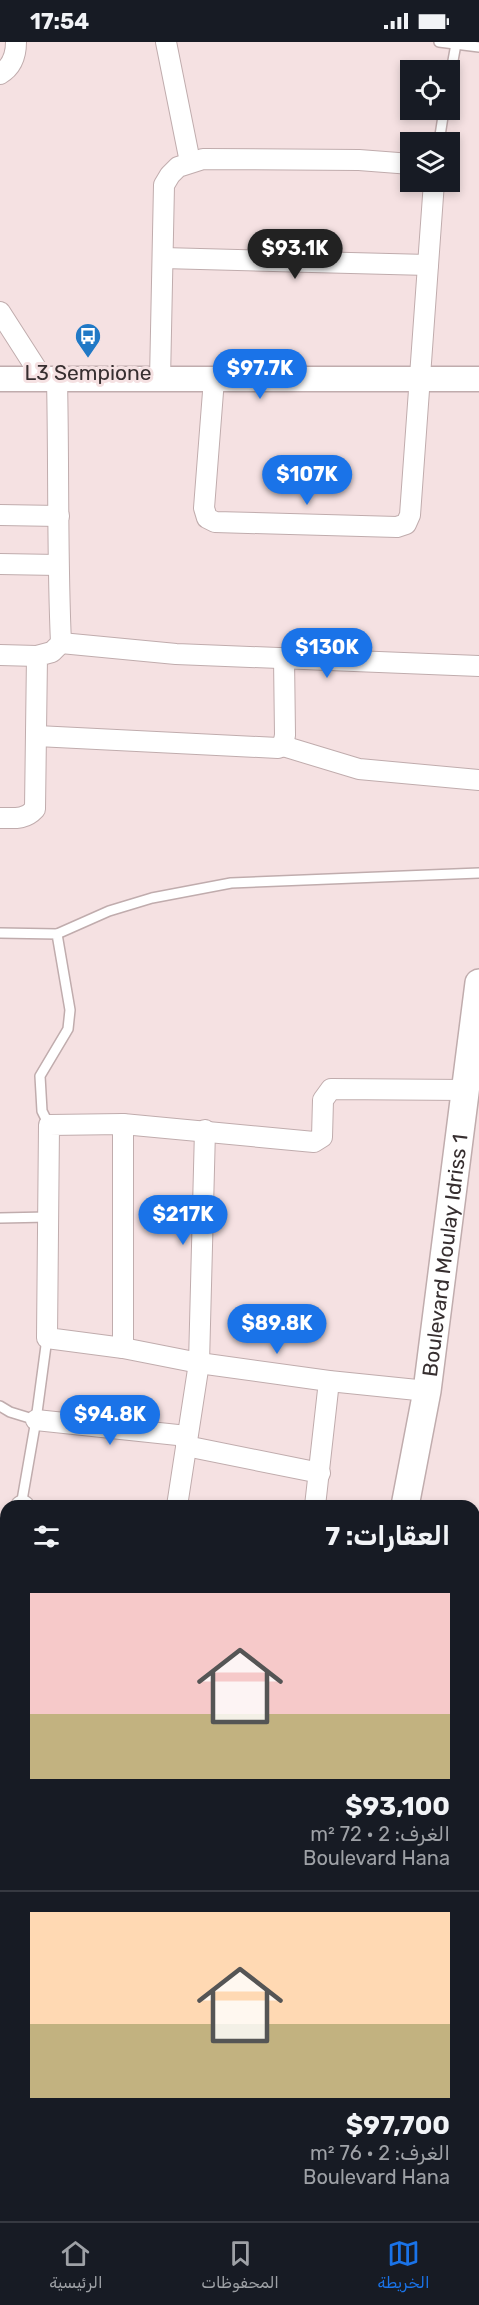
<!DOCTYPE html>
<html lang="ar">
<head>
<meta charset="utf-8">
<style>
	:root { --surface:#171b24; --page:#20242c; --text:#f1f3f6; --muted:#9ea1a6; --line:#363941; --accent:#1a73e8 }
	body { margin:0; font-family:Rubik,Vazirmatn,sans-serif; background:var(--page); color:var(--text); direction:rtl; height:100vh; display:flex; flex-direction:column; font-size:22px; white-space:nowrap }
	* { box-sizing:border-box; margin:0 }
	p { font-size:20px; color:var(--muted) }
	.icon { flex:none; width:33px; height:33px; fill:none; stroke:currentColor; stroke-width:2; stroke-linecap:round; stroke-linejoin:round }
	.map { position:relative; flex:1; overflow:hidden; direction:ltr }
	.side { position:absolute; left:0px; top:1458px; width:480px; height:722px; display:flex; flex-direction:column; background:var(--surface); border-radius:18px 18px 0 0; box-shadow:0 3px 9px #0003; direction:rtl }
	.side>* { flex:none }
	.tools { position:absolute; left:400px; top:18px; display:grid; gap:12px }
	.tools a { display:grid; place-items:center; width:60px; height:60px; border-radius:0px; background:var(--surface); box-shadow:0 3px 9px #0003; font-size:30px }
	.price { position:absolute; translate:-50% -51px; padding:0 14px; border-radius:21px; background:var(--accent); color:#fff; font-size:20px; line-height:39px; filter:drop-shadow(0 2px 3px #0008) }
	.price::after { content:''; position:absolute; left:50%; top:36px; width:18px; height:14px; margin-left:-9px; background:inherit; clip-path:polygon(0 0,100% 0,50% 100%) }
	.price.current { background:#222; color:#fff }
	ul { padding:0; list-style:none }
	li { display:grid; align-content:center; gap:12px; height:318px; padding:0 30px }
	li+li { border-top:2px solid var(--line) }
	li span { display:grid; place-items:center; height:186px; border-radius:0px; color:#555 }
	li>.icon { margin-inline-start:auto }
	span .icon { width:108px; height:108px; fill:#fffc; stroke-width:1 }
	li b { font-size:26px }
	h2 { display:flex; justify-content:space-between; align-items:center; height:72px; padding:0 30px; font-size:26px }
	.status { display:flex; justify-content:space-between; align-items:center; height:42px; padding:0 30px; background:var(--surface); direction:ltr }
	.status svg { height:16px; fill:currentColor }
	.menu { display:flex; justify-content:space-around; align-items:center; height:84px; border-top:2px solid var(--line); background:var(--surface); font-size:16px; color:var(--muted) }
	.menu a { display:grid; justify-items:center; gap:3px }
	.menu .current { color:var(--accent) }
	.map>svg:first-child { display:block }
	.lines { fill:none; stroke-linecap:round; stroke-linejoin:round }
	.service-casing { stroke:#c0acad; stroke-width:12 }
	.minor-casing { stroke:#c0acad; stroke-width:22 }
	.tertiary-casing { stroke:#c0acad; stroke-width:27 }
	.secondary-casing { stroke:#c0acad; stroke-width:30 }
	.service { stroke:#fff; stroke-width:9 }
	.minor { stroke:#fff; stroke-width:20 }
	.tertiary { stroke:#fff; stroke-width:24 }
	.secondary { stroke:#fff; stroke-width:27 }
	.labels { text-anchor:middle; dominant-baseline:central; stroke-width:6; stroke-linejoin:round; paint-order:stroke }
	.poi-label { font-size:21px; fill:#372f30; stroke:#f5e1e2 }
	.street-label { font-size:21px; fill:#372f30; stroke:#f5e1e2 }
</style>
</head>
<body>
<div class="status"><b>17:54</b><svg viewBox="0 0 49 12"><path d="M0 12V9h3v3zM5 12V6h3v6zM10 12V3h3v9zM15 12V0h3v12zM26 1h20v11H26zM47 4h2v5h-2z"/></svg></div>
<div class="map">
<svg width="479" height="2179" viewBox="0 0 479 2179">
	<rect width="100%" height="100%" fill="#f5e1e2"/>
	<g class="lines">
		<g class="service-casing">
			<g id="service">
				<path d="M439,0L479,5"/>
				<path d="M450,35L456,2"/>
				<path d="M439,100L444,68"/>
				<path d="M0,891L57,892L70,968L68,987L40,1034L42,1069L49,1083"/>
				<path d="M57,892L109,869L152,856L231,841L479,831"/>
				<path d="M0,1176L48,1175"/>
				<path d="M0,1364L10,1370L36,1378"/>
				<path d="M21,1464L36,1378L47,1296"/>
				<path d="M0,1522L5,1504"/>
			</g>
		</g>
		<g class="minor-casing">
			<g id="minor">
				<path d="M166,0L190,120"/>
				<path d="M0,32C12,25 16,14 16,0"/>
				<path d="M163,216L428,223"/>
				<path d="M0,270L43,337"/>
				<path d="M214,337L204,466L207,476L215,480L397,485L406,482L410,473L434,140"/>
				<path d="M160,338L164,143L170,133L178,125L203,117L359,118L411,122"/>
				<path d="M0,473L59,474"/>
				<path d="M0,522L58,523"/>
				<path d="M61,601L176,612L479,624"/>
				<path d="M0,613L37,614"/>
				<path d="M37,694L278,706L283,704L285,693L284,616"/>
				<path d="M283,704L359,727L479,738"/>
				<path d="M0,776C14,776 25,778 35,767L37,614L52,610L61,601C57,513 59,426 57,338"/>
				<path d="M123,1082V1306"/>
				<path d="M427,1349L329,1339L199,1321L123,1306L47,1296L49,1083L123,1082L314,1100L322,1095L323,1058L331,1047L465,1048"/>
				<path d="M36,1378L187,1394"/>
				<path d="M186,1404L320,1431"/>
				<path d="M21,1464H24"/>
				<path d="M177,1464L199,1321L205,1088"/>
				<path d="M315,1464L329,1339"/>
				<path d="M0,1754L6,1755"/>
				<path d="M0,1831H6"/>
				<path d="M474,1957L479,1956"/>
				<path d="M0,2028L6,2029"/>
				<path d="M0,2102L6,2101"/>
				<path d="M40,2179L46,2174"/>
			</g>
		</g>
		<g class="tertiary-casing">
			<g id="tertiary">
				<path d="M0,337H479"/>
				<path d="M311,2179L312,2174"/>
			</g>
		</g>
		<g class="secondary-casing">
			<g id="secondary">
				<path id="s1" d="M405,1464L427,1349L479,941"/>
				<path d="M474,1550L479,1551"/>
				<path d="M474,1575H479"/>
				<path d="M0,1920H6"/>
				<path d="M0,1946H6"/>
			</g>
		</g>
		<use href="#service" class="service"/>
		<use href="#minor" class="minor"/>
		<use href="#tertiary" class="tertiary"/>
		<use href="#secondary" class="secondary"/>
	</g>
	<defs>
		<g id="bus-pin" transform="scale(1.35)"><path d="M0 17L-7.5 6A9.5 9.5 0 1 1 7.5 6Z" fill="#2179c6" stroke="#f5e1e2"/><path d="M-5-6H5V4H4V6H2V4H-2V6H-4V4H-5ZM-3.5-4V0h7V-4ZM-3.5 1.2v1.5H-2V1.2ZM2 1.2v1.5H3.5V1.2Z" fill="#fff"/></g>
	</defs>
	<g fill-rule="evenodd">
		<use href="#bus-pin" x="88" y="294"/>
	</g>
	<g class="labels">
		<g class="poi-label">
			<text x="88" y="330">L3 Sempione</text>
		</g>
		<g class="street-label">
			<text stroke="none"><textPath href="#s1" startOffset="254">Boulevard Moulay Idriss 1</textPath></text>
		</g>
	</g>
</svg>
<div class="tools">
<a><svg class="icon" aria-label="locate" viewBox="0 0 24 24"><circle cx="12" cy="12" r="6"/><path d="M12 2v4M12 18v4M2 12h4M18 12h4"/></svg></a>
<a><svg class="icon" aria-label="layers" viewBox="0 0 24 24"><path d="M12 4l9 5-9 5-9-5zM3 14l9 5 9-5"/></svg></a>
</div>
<b class="price current" style="left:295px;top:238px">$93.1K</b>
<b class="price" style="left:260px;top:358px">$97.7K</b>
<b class="price" style="left:307px;top:464px">$107K</b>
<b class="price" style="left:327px;top:637px">$130K</b>
<b class="price" style="left:183px;top:1204px">$217K</b>
<b class="price" style="left:277px;top:1313px">$89.8K</b>
<b class="price" style="left:110px;top:1404px">$94.8K</b>
<section class="side">
<h2>العقارات: 7<svg class="icon" aria-label="filters" viewBox="0 0 24 24"><path d="M4 7h16M4 17h16"/><circle cx="9" cy="7" r="2"/><circle cx="15" cy="17" r="2"/></svg></h2>
<ul>
<li><span style="background:linear-gradient(#f6c9c9 65%,#c2b280 0)"><svg class="icon" aria-label="home" viewBox="0 0 24 24"><path d="M3 11l9-7 9 7M6 9v11h12V9"/></svg></span><div><b>$93,100</b><p>الغرف: 2 · 72 m²</p><p>Boulevard Hana</p></div></li>
<li><span style="background:linear-gradient(#ffd9b3 60%,#c2b280 0)"><svg class="icon" aria-label="home" viewBox="0 0 24 24"><path d="M3 11l9-7 9 7M6 9v11h12V9"/></svg></span><div><b>$97,700</b><p>الغرف: 2 · 76 m²</p><p>Boulevard Hana</p></div></li>
</ul>
</section>
</div>
<nav class="menu">
<a class="current"><svg class="icon" aria-label="map" viewBox="0 0 24 24"><path d="M3 6l6-2 6 2 6-2v14l-6 2-6-2-6 2zM9 4v14M15 6v14"/></svg>الخريطة</a>
<a><svg class="icon" aria-label="saved" viewBox="0 0 24 24"><path d="M7 4h10v16l-5-4-5 4z"/></svg>المحفوظات</a>
<a><svg class="icon" aria-label="home" viewBox="0 0 24 24"><path d="M3 11l9-7 9 7M6 9v11h12V9"/></svg>الرئيسية</a>
</nav>
</body>
</html>
